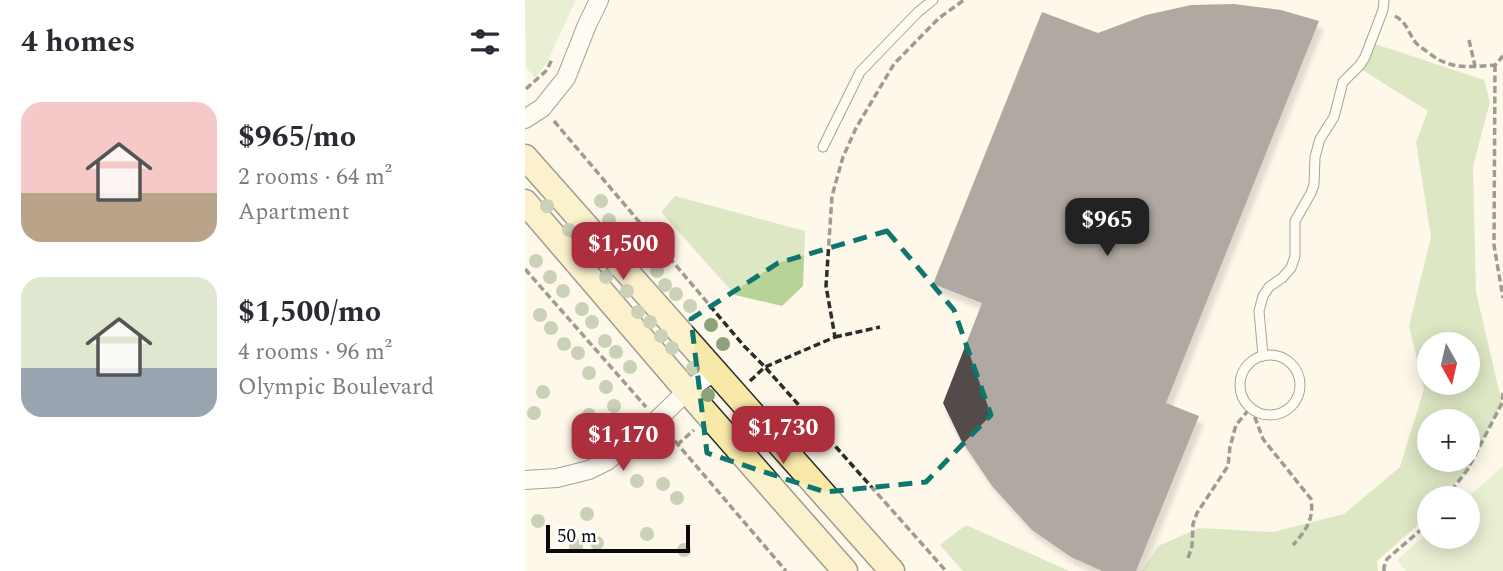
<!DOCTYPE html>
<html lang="en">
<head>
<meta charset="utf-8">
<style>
	:root { --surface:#fff; --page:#f7f7f7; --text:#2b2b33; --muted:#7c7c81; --accent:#ad2f3e }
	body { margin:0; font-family:Spectral,serif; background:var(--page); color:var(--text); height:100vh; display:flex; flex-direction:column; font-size:26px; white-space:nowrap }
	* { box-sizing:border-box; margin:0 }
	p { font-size:23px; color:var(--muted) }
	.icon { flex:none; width:38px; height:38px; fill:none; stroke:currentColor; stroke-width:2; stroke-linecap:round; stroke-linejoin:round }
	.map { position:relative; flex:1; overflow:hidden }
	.drawer { display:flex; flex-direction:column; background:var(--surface); width:525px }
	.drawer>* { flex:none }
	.needle { width:46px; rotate:172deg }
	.tools { position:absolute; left:892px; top:332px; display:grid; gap:14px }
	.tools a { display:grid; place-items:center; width:63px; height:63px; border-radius:50%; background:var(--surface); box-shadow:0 4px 18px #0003; font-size:35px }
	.scale { position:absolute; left:21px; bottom:18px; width:144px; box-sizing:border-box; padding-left:7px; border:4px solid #0a0a0a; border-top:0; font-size:19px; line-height:24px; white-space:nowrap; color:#0a0a0a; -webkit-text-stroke:5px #fff; paint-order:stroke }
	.price { position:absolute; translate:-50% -60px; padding:0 16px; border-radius:14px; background:var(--accent); color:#fff; font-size:23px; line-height:46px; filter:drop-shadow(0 2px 4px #0008) }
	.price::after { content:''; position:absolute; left:50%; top:42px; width:21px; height:16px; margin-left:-10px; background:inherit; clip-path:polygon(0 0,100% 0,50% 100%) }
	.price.on { background:#222; color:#fff }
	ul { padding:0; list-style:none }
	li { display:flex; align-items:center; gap:21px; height:175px; padding:0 21px }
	li span { display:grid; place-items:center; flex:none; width:196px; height:140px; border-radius:21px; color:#555 }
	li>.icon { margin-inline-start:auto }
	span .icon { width:84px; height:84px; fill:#fffc; stroke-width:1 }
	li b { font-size:30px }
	h2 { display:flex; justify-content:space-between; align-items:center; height:84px; padding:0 21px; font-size:30px }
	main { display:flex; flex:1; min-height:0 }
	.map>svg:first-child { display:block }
	.green { fill:#d1e4b7 }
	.forest { fill:#b7d397; fill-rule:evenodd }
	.building { fill:#524b48; filter:url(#shadow) }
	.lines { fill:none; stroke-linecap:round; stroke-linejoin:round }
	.lane-casing { stroke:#3d3d3d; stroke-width:11 }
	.street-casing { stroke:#3d3d3d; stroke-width:20 }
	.secondary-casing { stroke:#2c2c2c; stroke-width:27 }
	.path { stroke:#2c2c2c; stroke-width:3.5; stroke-dasharray:7 3.5; stroke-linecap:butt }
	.lane { stroke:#fff; stroke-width:9 }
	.street { stroke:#fff; stroke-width:18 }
	.secondary { stroke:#f8e9a9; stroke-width:24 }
	.tree { fill:#8da27b }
	.marked { fill:none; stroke:#0f766e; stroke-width:5; stroke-dasharray:14 9; stroke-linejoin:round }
</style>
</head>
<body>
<main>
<section class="drawer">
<h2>4 homes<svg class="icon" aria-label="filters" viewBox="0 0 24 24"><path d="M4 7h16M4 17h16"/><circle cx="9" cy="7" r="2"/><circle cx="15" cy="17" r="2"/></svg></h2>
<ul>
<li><span style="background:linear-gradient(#f6c9c9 65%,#b9a48a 0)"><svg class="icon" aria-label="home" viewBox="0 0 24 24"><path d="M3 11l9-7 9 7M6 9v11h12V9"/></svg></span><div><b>$965/mo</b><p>2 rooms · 64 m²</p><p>Apartment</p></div></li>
<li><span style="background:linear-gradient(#dfe7d0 65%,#9aa5b1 0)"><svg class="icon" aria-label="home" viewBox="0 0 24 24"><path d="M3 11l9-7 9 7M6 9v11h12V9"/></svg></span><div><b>$1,500/mo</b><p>4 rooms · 96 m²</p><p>Olympic Boulevard</p></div></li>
</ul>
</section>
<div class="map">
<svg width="978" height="571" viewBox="0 0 978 571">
	<defs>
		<filter id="shadow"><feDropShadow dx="4.5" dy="8" stdDeviation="2" flood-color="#0004"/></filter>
	</defs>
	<rect width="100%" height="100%" fill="#fdf8e9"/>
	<g class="green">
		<path d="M0,0H51L21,64L10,78L1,67Z"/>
		<path d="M978,466V571H881L872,560L905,531V537H943V499H941Z"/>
	</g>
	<g class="forest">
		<path d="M850,44L959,80L965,102L948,166L951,292L977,403L943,469L916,499H905V512L893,525L852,561L853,571H617L633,546L674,528L748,532L819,514L875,467L899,389L884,326L906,237L891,142L903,111L834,68ZM905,345H943V383H905ZM905,422H943V460H905Z"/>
		<path d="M150,196L280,231L278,286L257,306L210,295L136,212Z"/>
		<path d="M441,525L544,571H438L415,545Z"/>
	</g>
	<path class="building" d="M709,4L756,10L794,21L641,403L674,416L611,571H577L546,557L507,530L467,486L436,440L418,403L457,303L408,284L517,12L573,33L621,15L666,5Z"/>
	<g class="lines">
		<g class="lane-casing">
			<g id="lane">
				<path d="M298,147L335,72L393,12L408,0"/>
				<circle cx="745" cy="385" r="30"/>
				<path d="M738,356L734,311L738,296L744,287L757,278L766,268L770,256V221L786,193L789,185L790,157L795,139L809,117L818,82L835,65L840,57L858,10L859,0"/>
			</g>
		</g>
		<g class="street-casing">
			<g id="street">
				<path d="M0,119L17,108L41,78L62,25L74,0"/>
				<path d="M0,480L32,478L64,470L82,461L132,420L162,391L190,371"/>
			</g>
		</g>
		<g class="secondary-casing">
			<g id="secondary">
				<path d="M0,157L367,571"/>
				<path d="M0,202L162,391L320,571"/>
			</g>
		</g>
		<g class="path">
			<path d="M870,16C882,22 883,33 891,43C895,47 900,50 904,53C925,70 944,67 970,65L978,56"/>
			<path d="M944,40L950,66"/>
			<path d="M970,65L969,245L978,298"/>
			<path d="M1,89L22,70L27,59"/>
			<path d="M29,121L219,346L240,367L421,571"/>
			<path d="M0,269L121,407"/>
			<path d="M310,337L355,327"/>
			<path d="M225,381L240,367L310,337L301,286L307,196L318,157L331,128L369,64L414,18L439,0"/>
			<path d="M143,433L261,571"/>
			<path d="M152,445L169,430"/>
			<path d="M920,499L943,469L977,403L978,393"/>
			<path d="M663,558L667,546L668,524L672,513L703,466L705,447L711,425L726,407L738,439L786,499C789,520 781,530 768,545"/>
			<path d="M859,571V567L862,559L898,528L905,520"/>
		</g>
		<use href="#lane" class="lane"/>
		<use href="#street" class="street"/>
		<use href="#secondary" class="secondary"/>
	</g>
	<g class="tree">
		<circle cx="76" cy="201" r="7"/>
		<circle cx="22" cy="206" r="7"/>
		<circle cx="84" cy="220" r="7"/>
		<circle cx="44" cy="230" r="7"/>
		<circle cx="99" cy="230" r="7"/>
		<circle cx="117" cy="254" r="7"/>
		<circle cx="67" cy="259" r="7"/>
		<circle cx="11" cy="261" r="7"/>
		<circle cx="132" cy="271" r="7"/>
		<circle cx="25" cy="277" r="7"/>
		<circle cx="81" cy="277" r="7"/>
		<circle cx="140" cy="285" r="7"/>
		<circle cx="38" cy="291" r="7"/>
		<circle cx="102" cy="291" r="7"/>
		<circle cx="151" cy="294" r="7"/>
		<circle cx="165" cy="306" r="7"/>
		<circle cx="57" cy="309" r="7"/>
		<circle cx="113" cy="312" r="7"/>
		<circle cx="15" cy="315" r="7"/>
		<circle cx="67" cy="322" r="7"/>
		<circle cx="125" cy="322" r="7"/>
		<circle cx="186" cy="325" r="7"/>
		<circle cx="26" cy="328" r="7"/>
		<circle cx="136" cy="336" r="7"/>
		<circle cx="80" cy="341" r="7"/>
		<circle cx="39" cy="344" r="7"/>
		<circle cx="198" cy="344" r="7"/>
		<circle cx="147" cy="348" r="7"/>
		<circle cx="91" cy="352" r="7"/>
		<circle cx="53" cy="353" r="7"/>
		<circle cx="105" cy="367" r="7"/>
		<circle cx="168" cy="368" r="7"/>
		<circle cx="64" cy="373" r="7"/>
		<circle cx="81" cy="387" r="7"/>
		<circle cx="18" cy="392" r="7"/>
		<circle cx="183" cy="395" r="7"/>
		<circle cx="89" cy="406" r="7"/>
		<circle cx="9" cy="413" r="7"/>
		<circle cx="64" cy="415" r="7"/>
		<circle cx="79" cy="426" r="7"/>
		<circle cx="112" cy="481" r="7"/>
		<circle cx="138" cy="484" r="7"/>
		<circle cx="152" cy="498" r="7"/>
		<circle cx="62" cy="514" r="7"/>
		<circle cx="13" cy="521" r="7"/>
		<circle cx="122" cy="534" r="7"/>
		<circle cx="72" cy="543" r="7"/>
		<circle cx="51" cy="546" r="7"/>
		<circle cx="159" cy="550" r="7"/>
	</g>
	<path d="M0 0H978V571H0ZM362,231L429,310L466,415L401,482L300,492L182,453L166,319L253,263Z" fill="#fdf8e9" fill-opacity=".55" fill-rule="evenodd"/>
	<path class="marked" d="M362,231L429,310L466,415L401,482L300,492L182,453L166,319L253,263Z"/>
</svg>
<div class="tools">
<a><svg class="needle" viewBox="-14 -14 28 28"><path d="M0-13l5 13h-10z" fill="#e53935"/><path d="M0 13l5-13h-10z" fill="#7c7c81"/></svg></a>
<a>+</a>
<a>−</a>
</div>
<div class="scale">50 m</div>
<b class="price on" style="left:582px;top:258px">$965</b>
<b class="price" style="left:98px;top:282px">$1,500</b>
<b class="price" style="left:258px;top:466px">$1,730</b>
<b class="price" style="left:98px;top:473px">$1,170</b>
</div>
</main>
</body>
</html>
